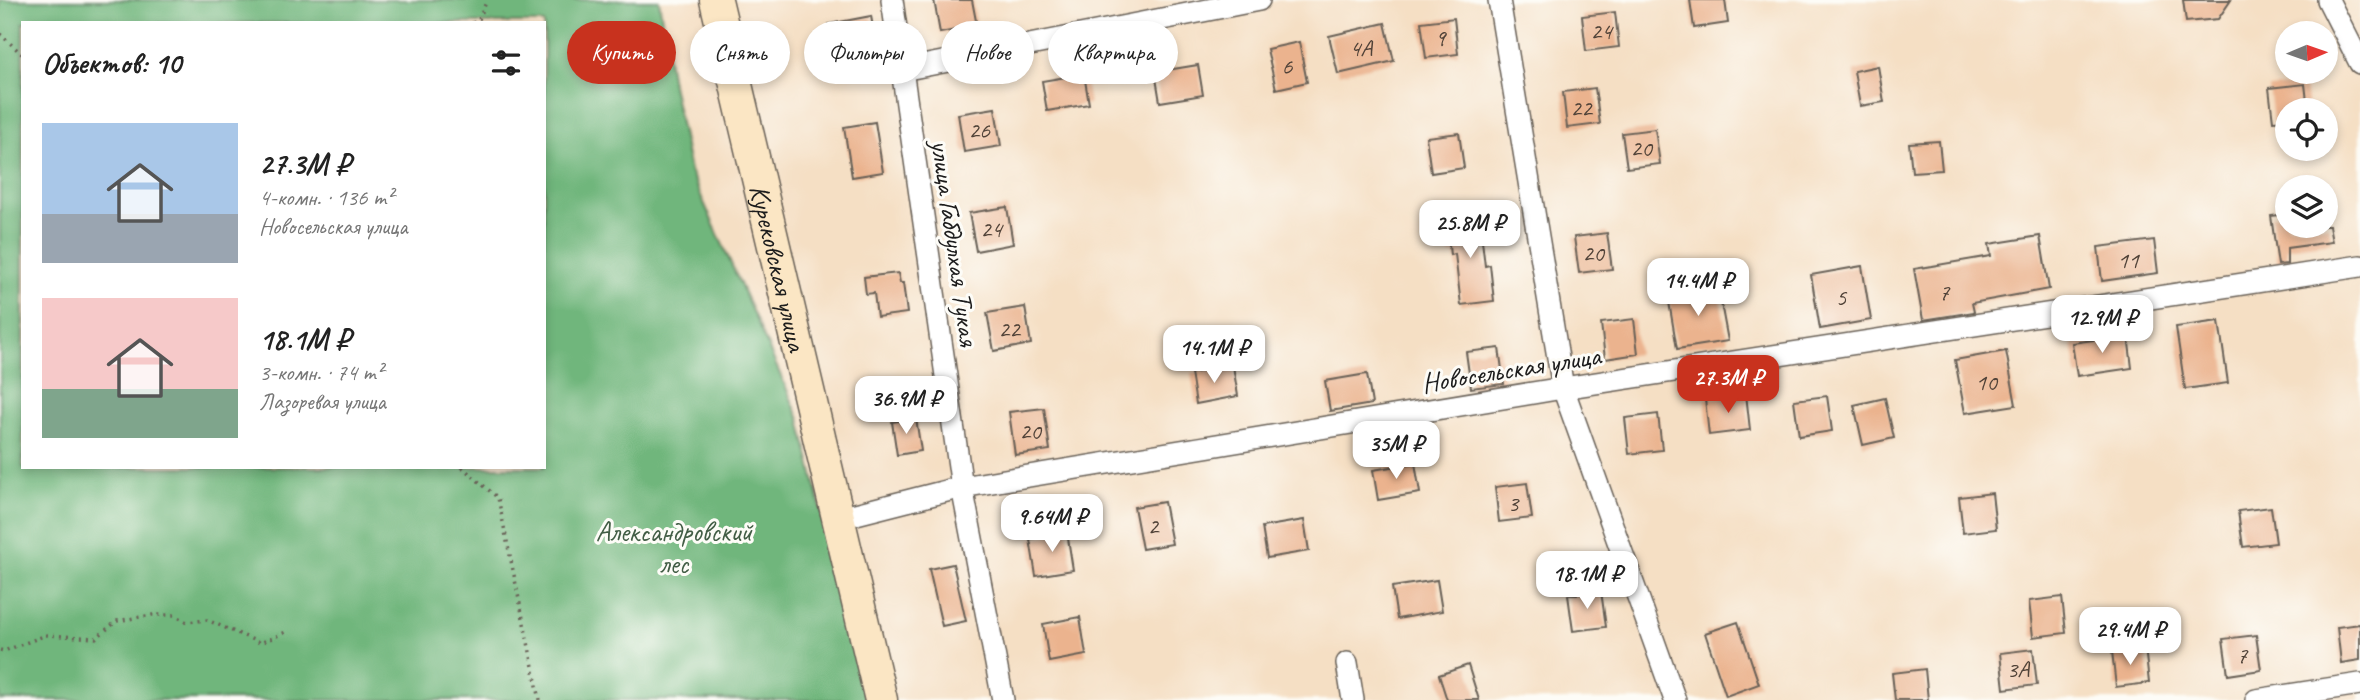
<!DOCTYPE html>
<html lang="ru">
<head>
<meta charset="utf-8">
<style>
	:root { --surface:#fff; --page:#f6f6f6; --text:#222; --muted:#767676; --accent:#c8321e }
	body { margin:0; font-family:Caveat,sans-serif; background:var(--page); color:var(--text); height:100vh; display:flex; flex-direction:column; font-size:26px; white-space:nowrap }
	* { box-sizing:border-box; margin:0 }
	p { font-size:23px; color:var(--muted) }
	.icon { flex:none; width:38px; height:38px; fill:none; stroke:currentColor; stroke-width:2; stroke-linecap:round; stroke-linejoin:round }
	.map { position:relative; flex:1; overflow:hidden }
	.panel { position:absolute; left:21px; top:21px; width:525px; height:448px; display:flex; flex-direction:column; background:var(--surface); border-radius:0px; box-shadow:0 4px 10px #0003 }
	.panel>* { flex:none }
	.banner { position:absolute; left:567px; top:21px; width:665px; height:63px; display:flex; gap:14px }
	.needle { width:46px; rotate:88deg }
	.fabs { position:absolute; left:2275px; top:21px; display:grid; gap:14px }
	.fabs a { display:grid; place-items:center; width:63px; height:63px; border-radius:50%; background:var(--surface); box-shadow:0 4px 10px #0003; font-size:35px }
	.price { position:absolute; translate:-50% -60px; padding:0 16px; border-radius:14px; background:#fff; color:#222; font-size:23px; line-height:46px; filter:drop-shadow(0 2px 4px #0008) }
	.price::after { content:''; position:absolute; left:50%; top:42px; width:21px; height:16px; margin-left:-10px; background:inherit; clip-path:polygon(0 0,100% 0,50% 100%) }
	.price.active { background:var(--accent); color:#fff }
	ul { padding:0; list-style:none }
	li { display:flex; align-items:center; gap:21px; height:175px; padding:0 21px }
	li span { display:grid; place-items:center; flex:none; width:196px; height:140px; border-radius:0px; color:#555 }
	li>.icon { margin-inline-start:auto }
	span .icon { width:84px; height:84px; fill:#fffc; stroke-width:1 }
	li b { font-size:30px }
	h2 { display:flex; justify-content:space-between; align-items:center; height:84px; padding:0 21px; font-size:30px }
	.tag { padding:0 24px; border-radius:32px; background:var(--surface); box-shadow:0 4px 10px #0003; font-size:24px; line-height:63px }
	.tag.active { background:var(--accent); color:#fff }
	.map>svg:first-child { display:block }
	.forest { fill:#6fb67c; stroke:#46694c; stroke-width:2; fill-rule:evenodd }
	.building { fill:#ebb38e }
	.lines { fill:none; stroke-linecap:round; stroke-linejoin:round }
	.street-casing { stroke:#686057; stroke-width:24 }
	.secondary-casing { stroke:#686057; stroke-width:35 }
	.path { stroke:#686057; stroke-width:3.5; stroke-dasharray:2 5; stroke-linecap:butt }
	.street { stroke:#fff; stroke-width:21 }
	.secondary { stroke:#fbe6c4; stroke-width:32 }
	.labels { text-anchor:middle; dominant-baseline:central; stroke-width:6; stroke-linejoin:round; paint-order:stroke }
	.number-label { font-size:24px; fill:#504238 }
	.street-label { font-size:28px; fill:#1c1c1c; stroke:#fdfcf7 }
	.park-label { font-size:28px; fill:#425d45; stroke:#fdfcf7 }
</style>
</head>
<body>
<div class="map">
<svg width="2360" height="700" viewBox="0 0 2360 700">
	<rect width="100%" height="100%" fill="#fdfcf7"/>
	<filter id="ink" filterUnits="userSpaceOnUse"><feTurbulence type="fractalNoise" baseFrequency=".0143" numOctaves="2"/><feDisplacementMap in="SourceGraphic" scale="14" xChannelSelector="R" yChannelSelector="G"/><feConvolveMatrix kernelMatrix="1 2 1 2 8 2 1 2 1" color-interpolation-filters="sRGB"/></filter>
	<filter id="wash" filterUnits="userSpaceOnUse"><feTurbulence type="fractalNoise" baseFrequency=".00686" numOctaves="4" result="noise"/><feDisplacementMap in="SourceGraphic" scale="28" xChannelSelector="R" yChannelSelector="G"/><feGaussianBlur stdDeviation="1.57" result="paint"/><feColorMatrix in="noise" values="0 0 0 0 0 0 0 0 0 0 0 0 0 0 0 0 0 1.4 0 .05"/><feComposite in="paint" operator="in"/></filter>
	<g filter="url(#wash)">
		<rect width="100%" height="100%" fill="#f5dfc4"/>
		<path class="forest" d="M0,0H659L672,84L690,171L800,419L866,700H0ZM23,23H544V467H23Z"/>
		<g id="blocks">
			<g class="building">
				<path d="M934,0H972L977,26L940,33Z"/>
				<path d="M1690,0H1725L1728,23L1694,28Z"/>
				<path d="M2183,0H2231L2218,19L2186,22Z"/>
				<path d="M1615,12L1619,47L1586,51L1582,16Z"/>
				<path d="M871,16L876,45L834,52L829,24Z"/>
				<path d="M1454,18L1458,54L1426,58L1421,22Z"/>
				<path d="M1385,23L1394,61L1338,74L1329,36Z"/>
				<path d="M1299,42L1307,82L1276,89L1267,49Z"/>
				<path d="M1198,65L1203,95L1160,102L1155,72Z"/>
				<path d="M1878,66L1884,102L1860,106L1854,71Z"/>
				<path d="M1084,74L1089,104L1047,111L1042,81Z"/>
				<path d="M2305,84L2308,110H2287V120L2273,121L2269,88Z"/>
				<path d="M1595,88L1600,124L1567,128L1563,92Z"/>
				<path d="M995,108L1001,146L964,152L958,114Z"/>
				<path d="M875,122L883,172L852,177L844,127Z"/>
				<path d="M1655,129L1660,164L1627,168L1622,133Z"/>
				<path d="M1459,133L1464,168L1431,173L1426,137Z"/>
				<path d="M1939,141L1942,170L1912,172L1909,143Z"/>
				<path d="M1007,207L1013,244L976,251L969,213Z"/>
				<path d="M2287,214V226H2329L2332,242L2287,248V264L2278,265L2271,216Z"/>
				<path d="M1479,215L1485,266L1490,265L1494,301L1461,305L1455,254L1450,255L1446,219Z"/>
				<path d="M1607,233L1612,269L1579,273L1574,237Z"/>
				<path d="M2040,236L2049,289L1972,303L1974,312L1923,320L1914,269L1991,256L1989,244Z"/>
				<path d="M2154,240L2158,273L2102,281L2098,247Z"/>
				<path d="M1862,266L1871,320L1820,329L1811,275Z"/>
				<path d="M898,273L900,283H903L907,313L877,317L874,293L866,294L864,277Z"/>
				<path d="M1718,287L1728,341L1677,349L1668,296Z"/>
				<path d="M1025,307L1031,344L994,351L987,313Z"/>
				<path d="M1634,319L1638,354L1605,359L1601,323Z"/>
				<path d="M2219,321L2228,383L2185,389L2176,327Z"/>
				<path d="M2128,335L2132,368L2077,376L2072,343Z"/>
				<path d="M1499,348L1504,384L1471,388L1466,352Z"/>
				<path d="M2006,351L2016,405L1965,413L1955,360Z"/>
				<path d="M1233,366L1238,396L1196,404L1191,373Z"/>
				<path d="M1367,374L1372,404L1330,411L1325,381Z"/>
				<path d="M1746,394L1750,430L1709,435L1705,399Z"/>
				<path d="M1827,396L1832,431L1799,436L1794,400Z"/>
				<path d="M1885,398L1894,438L1863,445L1854,405Z"/>
				<path d="M1044,408L1050,450L1015,455L1009,412Z"/>
				<path d="M1658,414L1662,450L1629,454L1625,418Z"/>
				<path d="M916,418L921,451L897,455L892,422Z"/>
				<path d="M1415,463L1420,493L1378,500L1373,470Z"/>
				<path d="M1527,483L1532,518L1499,522L1495,487Z"/>
				<path d="M1992,493L1996,529L1963,533L1959,497Z"/>
				<path d="M1164,502L1172,544L1142,549L1134,507Z"/>
				<path d="M2271,507L2276,543L2243,547L2238,511Z"/>
				<path d="M1304,520L1309,551L1267,558L1262,527Z"/>
				<path d="M1067,532L1073,570L1036,576L1030,539Z"/>
				<path d="M953,564L966,621L942,626L929,569Z"/>
				<path d="M1437,580L1442,611L1397,619L1392,587Z"/>
				<path d="M1601,591L1606,627L1573,631L1568,595Z"/>
				<path d="M2062,597L2066,633L2033,637L2029,601Z"/>
				<path d="M1080,617L1086,655L1049,662L1043,624Z"/>
				<path d="M1738,622L1759,684L1726,696L1705,633Z"/>
				<path d="M2360,624V660L2341,663L2337,627Z"/>
				<path d="M2256,635L2261,670L2228,675L2223,639Z"/>
				<path d="M2145,647L2149,683L2116,687L2112,651Z"/>
				<path d="M2033,649L2037,685L2004,689L2000,653Z"/>
				<path d="M1468,665L1479,700H1447L1439,675Z"/>
				<path d="M1925,669L1928,700H1895L1892,673Z"/>
			</g>
		</g>
	</g>
	<g filter="url(#ink)">
		<use href="#blocks" fill-opacity="0" stroke="#686057" stroke-width="2"/>
		<g class="lines">
			<g class="street-casing">
				<g id="street">
					<path d="M892,0L962,487L1003,700"/>
					<path d="M1499,0L1563,388L1675,700"/>
					<path d="M2328,0L2360,63"/>
					<path d="M902,70L1259,0"/>
					<path d="M840,518L962,487L1563,388L2360,266"/>
					<path d="M1347,663L1353,700"/>
					<path d="M2256,700L2360,684"/>
				</g>
			</g>
			<g class="secondary-casing">
				<g id="secondary">
					<path id="s1" d="M716,0L881,700"/>
				</g>
			</g>
			<g class="path">
				<path d="M473,23L479,19L487,0"/>
				<path d="M0,34L23,55"/>
				<path d="M462,467L498,498L540,700"/>
				<path d="M0,650L4,651L46,635L96,638L117,621L152,615H174L187,622L207,620L260,643L286,632"/>
			</g>
			<use href="#street" class="street"/>
			<use href="#secondary" class="secondary"/>
		</g>
	</g>
	<g class="labels">
		<g class="number-label">
			<text x="1601" y="31">24</text>
			<text x="1440" y="38">9</text>
			<text x="1361" y="48">4А</text>
			<text x="1287" y="66">6</text>
			<text x="1581" y="108">22</text>
			<text x="979" y="130">26</text>
			<text x="1641" y="148">20</text>
			<text x="991" y="229">24</text>
			<text x="1593" y="253">20</text>
			<text x="2128" y="260">11</text>
			<text x="1944" y="292">7</text>
			<text x="1841" y="297">5</text>
			<text x="1009" y="329">22</text>
			<text x="1986" y="382">10</text>
			<text x="1030" y="431">20</text>
			<text x="1513" y="503">3</text>
			<text x="1153" y="526">2</text>
			<text x="2242" y="655">7</text>
			<text x="2018" y="669">3А</text>
		</g>
		<g class="street-label">
			<text transform="translate(955 243) rotate(82)">улица Габдулхая Тукая</text>
			<text stroke="none"><textPath href="#s1" startOffset="275">Курековская улица</textPath></text>
			<text transform="translate(1511 369) rotate(-9)">Новосельская улица</text>
		</g>
		<g class="park-label">
			<text x="674" y="531">Александровский<tspan x="674" dy="32">лес</tspan></text>
		</g>
	</g>
</svg>
<div class="fabs">
<a><svg class="needle" viewBox="-14 -14 28 28"><path d="M0-13l5 13h-10z" fill="#e53935"/><path d="M0 13l5-13h-10z" fill="#767676"/></svg></a>
<a><svg class="icon" aria-label="locate" viewBox="0 0 24 24"><circle cx="12" cy="12" r="6"/><path d="M12 2v4M12 18v4M2 12h4M18 12h4"/></svg></a>
<a><svg class="icon" aria-label="layers" viewBox="0 0 24 24"><path d="M12 4l9 5-9 5-9-5zM3 14l9 5 9-5"/></svg></a>
</div>
<b class="price" style="left:1470px;top:260px">25.8M ₽</b>
<b class="price" style="left:1698px;top:318px">14.4M ₽</b>
<b class="price" style="left:2102px;top:355px">12.9M ₽</b>
<b class="price" style="left:1214px;top:385px">14.1M ₽</b>
<b class="price active" style="left:1728px;top:415px">27.3M ₽</b>
<b class="price" style="left:906px;top:436px">36.9M ₽</b>
<b class="price" style="left:1396px;top:481px">35M ₽</b>
<b class="price" style="left:1052px;top:554px">9.64M ₽</b>
<b class="price" style="left:1587px;top:611px">18.1M ₽</b>
<b class="price" style="left:2130px;top:667px">29.4M ₽</b>
<div class="banner">
<a class="tag active">Купить</a>
<a class="tag">Снять</a>
<a class="tag">Фильтры</a>
<a class="tag">Новое</a>
<a class="tag">Квартира</a>
</div>
<section class="panel">
<h2>Объектов: 10<svg class="icon" aria-label="filters" viewBox="0 0 24 24"><path d="M4 7h16M4 17h16"/><circle cx="9" cy="7" r="2"/><circle cx="15" cy="17" r="2"/></svg></h2>
<ul>
<li><span style="background:linear-gradient(#a9c7e8 65%,#9aa5b1 0)"><svg class="icon" aria-label="home" viewBox="0 0 24 24"><path d="M3 11l9-7 9 7M6 9v11h12V9"/></svg></span><div><b>27.3M ₽</b><p>4-комн. · 136 m²</p><p>Новосельская улица</p></div></li>
<li><span style="background:linear-gradient(#f6c9c9 65%,#7fa58c 0)"><svg class="icon" aria-label="home" viewBox="0 0 24 24"><path d="M3 11l9-7 9 7M6 9v11h12V9"/></svg></span><div><b>18.1M ₽</b><p>3-комн. · 74 m²</p><p>Лазоревая улица</p></div></li>
</ul>
</section>
</div>
</body>
</html>
